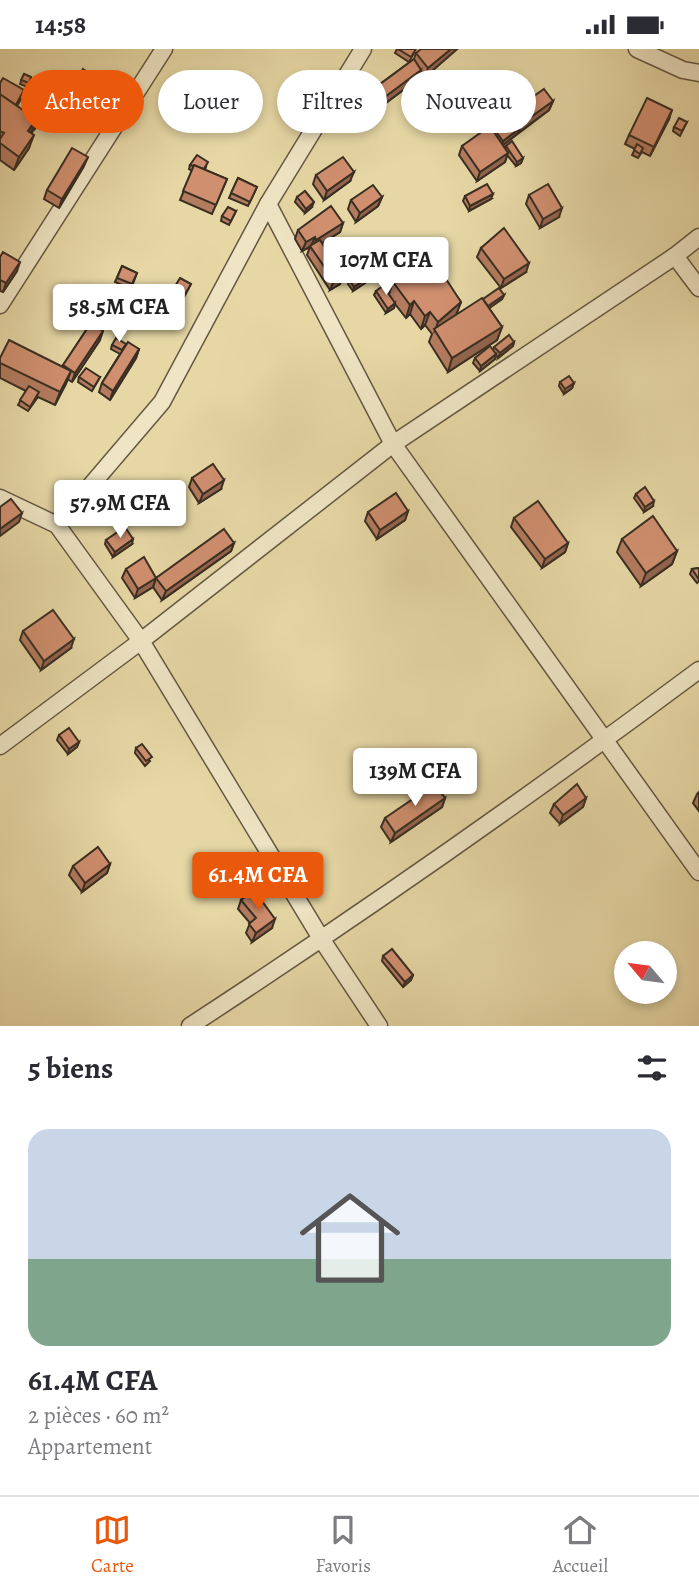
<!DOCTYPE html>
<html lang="fr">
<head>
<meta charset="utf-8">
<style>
	:root { --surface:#fff; --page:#f7f7f7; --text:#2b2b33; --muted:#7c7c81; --line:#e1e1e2; --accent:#ea580c }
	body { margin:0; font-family:Alegreya,serif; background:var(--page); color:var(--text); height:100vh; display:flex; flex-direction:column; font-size:26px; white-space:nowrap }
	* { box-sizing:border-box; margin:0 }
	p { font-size:23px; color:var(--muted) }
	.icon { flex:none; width:38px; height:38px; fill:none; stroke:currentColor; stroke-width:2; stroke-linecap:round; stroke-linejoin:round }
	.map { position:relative; height:977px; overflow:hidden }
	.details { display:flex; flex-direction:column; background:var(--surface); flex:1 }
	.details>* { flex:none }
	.hud { position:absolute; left:21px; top:21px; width:658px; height:63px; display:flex; gap:14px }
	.needle { width:46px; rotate:299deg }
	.fabs { position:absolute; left:614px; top:892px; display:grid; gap:14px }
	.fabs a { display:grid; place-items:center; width:63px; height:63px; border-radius:50%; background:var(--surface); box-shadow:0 4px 10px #0003; font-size:35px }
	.price { position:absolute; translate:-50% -60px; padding:0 16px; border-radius:7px; background:#fff; color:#222; font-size:23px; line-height:46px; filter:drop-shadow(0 2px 4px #0008) }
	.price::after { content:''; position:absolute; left:50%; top:42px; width:21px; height:16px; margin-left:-10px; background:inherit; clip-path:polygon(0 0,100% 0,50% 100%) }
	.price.current { background:var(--accent); color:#fff }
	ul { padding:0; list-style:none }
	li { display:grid; align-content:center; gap:14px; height:371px; padding:0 28px }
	li span { display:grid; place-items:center; height:217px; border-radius:21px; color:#555 }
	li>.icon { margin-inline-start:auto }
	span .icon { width:126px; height:126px; fill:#fffc; stroke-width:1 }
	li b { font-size:30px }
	h2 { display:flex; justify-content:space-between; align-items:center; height:84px; padding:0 28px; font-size:30px }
	.chip { padding:0 24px; border-radius:32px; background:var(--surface); box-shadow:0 4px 10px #0003; font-size:24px; line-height:63px }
	.chip.current { background:var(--accent); color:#fff }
	.status { display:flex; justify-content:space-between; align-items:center; height:49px; padding:0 35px; background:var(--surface); direction:ltr }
	.status svg { height:19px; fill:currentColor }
	.tab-bar { display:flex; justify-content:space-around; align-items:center; height:98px; border-top:2px solid var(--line); background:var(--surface); font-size:19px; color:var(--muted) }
	.tab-bar a { display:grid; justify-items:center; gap:4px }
	.tab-bar .current { color:var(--accent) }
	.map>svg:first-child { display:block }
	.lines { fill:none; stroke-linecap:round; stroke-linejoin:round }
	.minor-casing { stroke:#645843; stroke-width:19 }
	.minor { stroke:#efe5c4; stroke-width:16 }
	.wall { fill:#b37b5f; stroke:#392e22; stroke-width:2 }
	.shaded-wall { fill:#92644e; stroke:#392e22; stroke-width:2 }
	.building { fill:#d08f6f; stroke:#392e22; stroke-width:2 }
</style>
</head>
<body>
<div class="status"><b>14:58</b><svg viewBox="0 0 49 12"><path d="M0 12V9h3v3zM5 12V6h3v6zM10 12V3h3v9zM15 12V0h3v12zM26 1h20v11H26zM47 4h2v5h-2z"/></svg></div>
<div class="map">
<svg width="699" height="977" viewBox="0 0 699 977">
	<rect width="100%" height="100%" fill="#e6d7a5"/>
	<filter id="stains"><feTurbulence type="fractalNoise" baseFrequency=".00286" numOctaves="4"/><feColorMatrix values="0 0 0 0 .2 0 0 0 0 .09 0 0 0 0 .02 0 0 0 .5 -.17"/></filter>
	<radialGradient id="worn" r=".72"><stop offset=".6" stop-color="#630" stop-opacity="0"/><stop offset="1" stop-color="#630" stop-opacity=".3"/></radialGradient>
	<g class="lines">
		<g class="minor-casing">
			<g id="minor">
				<path d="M637,0L683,21L699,24"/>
				<path d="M268,155L393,395L699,823"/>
				<path d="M675,207L699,239"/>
				<path d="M0,256L164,0"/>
				<path d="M0,449L57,476L141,592L322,891L379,977"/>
				<path d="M57,476L162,353L268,155L363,0"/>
				<path d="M0,697L141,592L393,395L675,207L699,188"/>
				<path d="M190,977C363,864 533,745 699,621"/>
			</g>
		</g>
		<use href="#minor" class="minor"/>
	</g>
	<g class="wall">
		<path d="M397,0L414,4L409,13L395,4Z"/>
		<path d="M456,1L425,28L421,23L418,30L371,65L356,44L359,35L376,38L414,10L416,4Z"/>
		<path d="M24,25L31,28L27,38L20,35Z"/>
		<path d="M76,32L106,40L113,44L128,42L127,47L121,54L120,53L118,58L107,74L71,49Z"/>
		<path d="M0,34L21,50L17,57L24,62L54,46L51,55L34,81L33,80L29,99L14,121L0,111Z"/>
		<path d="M553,52L549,61L503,96L505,99L506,97L523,109L521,114L516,117L507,106L505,113L477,132L459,106L462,97L492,81L493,79L510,69L513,62Z"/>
		<path d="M424,55L440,57L438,61L428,68L422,60Z"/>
		<path d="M669,70L650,107L642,103L638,109L632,106L635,100L625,95L629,86Z"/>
		<path d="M687,73L680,87L673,82L674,78Z"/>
		<path d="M190,116L206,118L205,121L227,130L212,165L180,151L192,122L189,120Z"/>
		<path d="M84,117L59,159L44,150L47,141Z"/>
		<path d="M316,126L350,132L324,151L313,135Z"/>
		<path d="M238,129L257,138L248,157L229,149Z"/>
		<path d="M529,146L559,168L540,179L526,155Z"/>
		<path d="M465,147L491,150L469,162L463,152Z"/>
		<path d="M297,148L312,158L305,164L295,153Z"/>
		<path d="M382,148L378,157L356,173L348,160L351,151Z"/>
		<path d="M236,162L229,176L221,172L222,167Z"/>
		<path d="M343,174L340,183L322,194L343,226L340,235L330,241L307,206L310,198L302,202L295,190L298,181Z"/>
		<path d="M481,199L526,223L501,239L477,208Z"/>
		<path d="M0,208L17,222L3,243L0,242Z"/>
		<path d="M122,217L137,224L131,240L115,233Z"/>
		<path d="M376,223L374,228L353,242L348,235L349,230Z"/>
		<path d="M439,224L461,253L456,266L483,250L504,246L502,250L489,259L502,278L497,291L448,323L429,293L432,285L425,276L421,280L410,265L406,269L395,255L394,259L386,264L374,246L376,242L389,245L393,233Z"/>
		<path d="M191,235L175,265L164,259L165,254Z"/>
		<path d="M91,257L79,280L68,274L69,269Z"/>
		<path d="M91,274L100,291L72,333L67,330L55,356L38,348L28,362L18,356L26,342L0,329V309L62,318Z"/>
		<path d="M514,293L513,297L498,309L496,306L495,310L480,322L473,314L475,309L493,301L494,298Z"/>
		<path d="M126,295L139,300L136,309L110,351L99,343L102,334L120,305L111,300L112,296Z"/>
		<path d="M79,328H100L92,342L78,333Z"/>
		<path d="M560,333L574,334L572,339L564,345L559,337Z"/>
		<path d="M192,429L221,440L199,454L189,438Z"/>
		<path d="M636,445L653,457L644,463L634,449Z"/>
		<path d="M408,462L405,471L377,490L365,472L368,463Z"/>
		<path d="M514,469L568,494L565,503L542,519L511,478Z"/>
		<path d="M622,490L677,502L672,515L641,537L617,503Z"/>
		<path d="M106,491L132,495L113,508L105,495Z"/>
		<path d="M234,494L231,502L162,551L153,538L156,529Z"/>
		<path d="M699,519V532L697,534L690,525L692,520Z"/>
		<path d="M126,520L153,538L135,549L122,529Z"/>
		<path d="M23,582L71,599L41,621L20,591Z"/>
		<path d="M59,686L79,693L77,698L68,705L57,691Z"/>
		<path d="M136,699L150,712L145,717L135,704Z"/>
		<path d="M699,743V762L693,754L697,745Z"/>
		<path d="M445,749L442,758L391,793L381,778L385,769Z"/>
		<path d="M586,749L583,758L560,775L550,764L554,755Z"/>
		<path d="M110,815L107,824L82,843L69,826L73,817Z"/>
		<path d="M241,851L272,879L252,893L246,884L250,874L238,860Z"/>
		<path d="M383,907L413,926L411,931L403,938L382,912Z"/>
	</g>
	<g class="shaded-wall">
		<path d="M451,0H457L425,28L428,19Z"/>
		<path d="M421,21L418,30L371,65L374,56Z"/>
		<path d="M54,46L51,55L34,81L37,72Z"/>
		<path d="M122,49L118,58L107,74L110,65Z"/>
		<path d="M553,52L549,61L518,84L521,75Z"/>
		<path d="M440,57L438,61L428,68L430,64Z"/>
		<path d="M672,61L669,70L650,107L654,98Z"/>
		<path d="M36,70L31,83L28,82Z"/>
		<path d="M519,80L518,84L502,97L503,92Z"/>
		<path d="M34,86L29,99L14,121L19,108Z"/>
		<path d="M508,104L505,113L477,132L480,123Z"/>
		<path d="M88,108L84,117L59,159L62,150Z"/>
		<path d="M523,109L521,114L516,117L517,113Z"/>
		<path d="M354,123L350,132L324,151L327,142Z"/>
		<path d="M493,145L491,150L469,162L470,157Z"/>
		<path d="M382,148L378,157L356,173L360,164Z"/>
		<path d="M314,153L312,158L305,164L306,160Z"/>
		<path d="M562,159L559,168L540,179L543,170Z"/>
		<path d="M343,174L340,183L313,200L316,191Z"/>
		<path d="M315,188L311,197L302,202L306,193Z"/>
		<path d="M20,213L17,222L3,243L6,234Z"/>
		<path d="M529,214L526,223L501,239L504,230Z"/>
		<path d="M376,223L374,228L353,242L354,238Z"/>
		<path d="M343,226L340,235L330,241L334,232Z"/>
		<path d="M504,246L502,250L481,265L483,260Z"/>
		<path d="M414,252L410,265L406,269L410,256Z"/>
		<path d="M461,253L456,266L435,282L438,273Z"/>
		<path d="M395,254L394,259L386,264L388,260Z"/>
		<path d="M430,263L425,276L421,280L425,267Z"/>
		<path d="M502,278L497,291L448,323L452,309Z"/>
		<path d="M103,282L100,291L72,333L75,324Z"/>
		<path d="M514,293L513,297L498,309L500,304Z"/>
		<path d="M139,300L136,309L110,351L113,342Z"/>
		<path d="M496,305L495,310L480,322L481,317Z"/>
		<path d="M71,322L66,335L55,356L60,343Z"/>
		<path d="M574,334L572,339L564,345L565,340Z"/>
		<path d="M224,431L221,440L199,454L203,445Z"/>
		<path d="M654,452L653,457L644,463L645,458Z"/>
		<path d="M408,462L405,471L377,490L380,481Z"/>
		<path d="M22,464L19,473L0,487V480Z"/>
		<path d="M133,490L132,495L113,508L115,503Z"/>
		<path d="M234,494L231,502L162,551L166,542Z"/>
		<path d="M568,494L565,503L542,519L545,510Z"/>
		<path d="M677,502L672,515L641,537L646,524Z"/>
		<path d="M156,529L153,538L135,549L138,540Z"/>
		<path d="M74,590L71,599L41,621L44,612Z"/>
		<path d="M79,693L77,698L68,705L69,700Z"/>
		<path d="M445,749L442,758L391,793L395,784Z"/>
		<path d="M586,749L583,758L560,775L563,766Z"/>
		<path d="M110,815L107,824L82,843L85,834Z"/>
		<path d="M275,870L272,879L252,893L256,884Z"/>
		<path d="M413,926L411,931L403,938L405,933Z"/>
	</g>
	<g class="building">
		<path d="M398,0H416L411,8Z"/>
		<path d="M421,0H451L428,19L416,4Z"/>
		<path d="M414,10L421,21L374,56L359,35L368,28L376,38Z"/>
		<path d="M83,20L107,36L105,39L122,49L110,65L74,40L88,38L76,32Z"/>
		<path d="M24,25L31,28L29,34L21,31Z"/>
		<path d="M3,29L24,41L16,56L1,46H0V34Z"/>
		<path d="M118,35L128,42L123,50L113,43Z"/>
		<path d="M43,38L54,46L37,72L24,62Z"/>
		<path d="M544,40L553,52L521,75L513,62Z"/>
		<path d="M0,46H1L36,70L28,82L34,86L19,108L0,94V90L4,84L0,82Z"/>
		<path d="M433,48L440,57L430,64L424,55Z"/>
		<path d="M647,49L672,61L654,98L629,86Z"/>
		<path d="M509,66L519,80L503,92L493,79Z"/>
		<path d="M679,69L687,73L682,82L674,78Z"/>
		<path d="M490,77L508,104L480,123L462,97Z"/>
		<path d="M512,92L523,109L517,113L506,97Z"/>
		<path d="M637,95L643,99L640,105L634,101Z"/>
		<path d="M72,99L88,108L62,150L47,141Z"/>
		<path d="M197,106L208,113L204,120L190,116Z"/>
		<path d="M343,108L354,123L327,142L316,126Z"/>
		<path d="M194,116L227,130L216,156L183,142Z"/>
		<path d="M238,129L257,138L250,153L231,144Z"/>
		<path d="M487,135L493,145L470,157L465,147Z"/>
		<path d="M548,135L562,159L543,170L529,146Z"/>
		<path d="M373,136L382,148L360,164L351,151Z"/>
		<path d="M305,142L314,153L306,160L297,148Z"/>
		<path d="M331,157L343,174L316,191L315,188L306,193L298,181Z"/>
		<path d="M228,158L236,162L231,172L222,167Z"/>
		<path d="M504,179L529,214L504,230L481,199Z"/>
		<path d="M320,191L343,226L334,232L310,197Z"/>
		<path d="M3,203L20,213L6,234L0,231V208Z"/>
		<path d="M432,207L440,220L437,222L444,231L446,230L461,253L438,273L430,263L425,267L414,252L410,256L393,233Z"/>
		<path d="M371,216L376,223L354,238L349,230Z"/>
		<path d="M122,217L137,224L132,235L117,229Z"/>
		<path d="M180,229L191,235L176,261L165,254Z"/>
		<path d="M383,237L395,254L388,260L376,242Z"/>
		<path d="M499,239L504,246L488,257L483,250Z"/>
		<path d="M482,249L502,278L452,309L434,280Z"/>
		<path d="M80,251L91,257L81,276L69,269Z"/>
		<path d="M91,274L103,282L75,324L63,316Z"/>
		<path d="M509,286L514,293L500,304L494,298Z"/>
		<path d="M116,289L126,295L122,301L112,296Z"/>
		<path d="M9,291L71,322L60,343L0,314V309Z"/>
		<path d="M128,293L139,300L113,342L102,334Z"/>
		<path d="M490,297L496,305L481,317L475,309Z"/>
		<path d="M86,319L100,328L94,338L79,328Z"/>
		<path d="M569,327L574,334L565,340L560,333Z"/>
		<path d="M29,337L39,343L30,358L20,351Z"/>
		<path d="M213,415L224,431L203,445L192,429Z"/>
		<path d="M645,438L654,452L645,458L636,445Z"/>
		<path d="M396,444L408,462L380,481L368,463Z"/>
		<path d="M11,450L22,464L0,480V458Z"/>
		<path d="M538,452L568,494L545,510L514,469Z"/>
		<path d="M653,467L677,502L646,524L622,490Z"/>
		<path d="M125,478L133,490L115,503L106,491Z"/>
		<path d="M224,480L234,494L166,542L156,529Z"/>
		<path d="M144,508L156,529L138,540L126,520Z"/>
		<path d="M699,519V529H698L692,520Z"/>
		<path d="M53,561L74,590L44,612L23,582Z"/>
		<path d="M69,679L79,693L69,700L59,686Z"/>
		<path d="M142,695L152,708L146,712L136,699Z"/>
		<path d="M435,735L445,749L395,784L385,769Z"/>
		<path d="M577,735L586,749L563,766L554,755Z"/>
		<path d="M98,798L110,815L85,834L73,817Z"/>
		<path d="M254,841L275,870L256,884L249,875L256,869L241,851Z"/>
		<path d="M392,900L413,926L405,933L383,907Z"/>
	</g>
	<rect width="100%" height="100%" filter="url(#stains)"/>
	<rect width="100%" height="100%" fill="url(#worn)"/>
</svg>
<div class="fabs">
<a><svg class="needle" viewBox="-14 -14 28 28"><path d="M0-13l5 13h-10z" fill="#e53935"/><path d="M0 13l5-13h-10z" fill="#7c7c81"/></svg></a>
</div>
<b class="price" style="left:386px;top:248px">107M CFA</b>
<b class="price" style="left:119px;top:295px">58.5M CFA</b>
<b class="price" style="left:120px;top:491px">57.9M CFA</b>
<b class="price" style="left:415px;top:759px">139M CFA</b>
<b class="price current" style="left:258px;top:863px">61.4M CFA</b>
<div class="hud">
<a class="chip current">Acheter</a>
<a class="chip">Louer</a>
<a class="chip">Filtres</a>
<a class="chip">Nouveau</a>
</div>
</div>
<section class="details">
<h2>5 biens<svg class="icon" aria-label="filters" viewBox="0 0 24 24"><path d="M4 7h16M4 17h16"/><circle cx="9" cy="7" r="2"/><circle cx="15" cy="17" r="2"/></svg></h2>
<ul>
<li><span style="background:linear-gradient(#c9d6e8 60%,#7fa58c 0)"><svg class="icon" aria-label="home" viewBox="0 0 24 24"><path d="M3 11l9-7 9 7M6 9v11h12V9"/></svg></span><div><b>61.4M CFA</b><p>2 pièces · 60 m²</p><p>Appartement</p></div></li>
</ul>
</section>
<nav class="tab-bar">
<a class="current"><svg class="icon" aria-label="map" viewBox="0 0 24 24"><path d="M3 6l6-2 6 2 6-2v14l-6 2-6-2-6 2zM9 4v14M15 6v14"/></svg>Carte</a>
<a><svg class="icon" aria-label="saved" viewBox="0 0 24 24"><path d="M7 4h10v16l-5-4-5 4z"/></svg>Favoris</a>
<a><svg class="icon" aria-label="home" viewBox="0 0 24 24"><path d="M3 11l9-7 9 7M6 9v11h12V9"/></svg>Accueil</a>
</nav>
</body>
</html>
